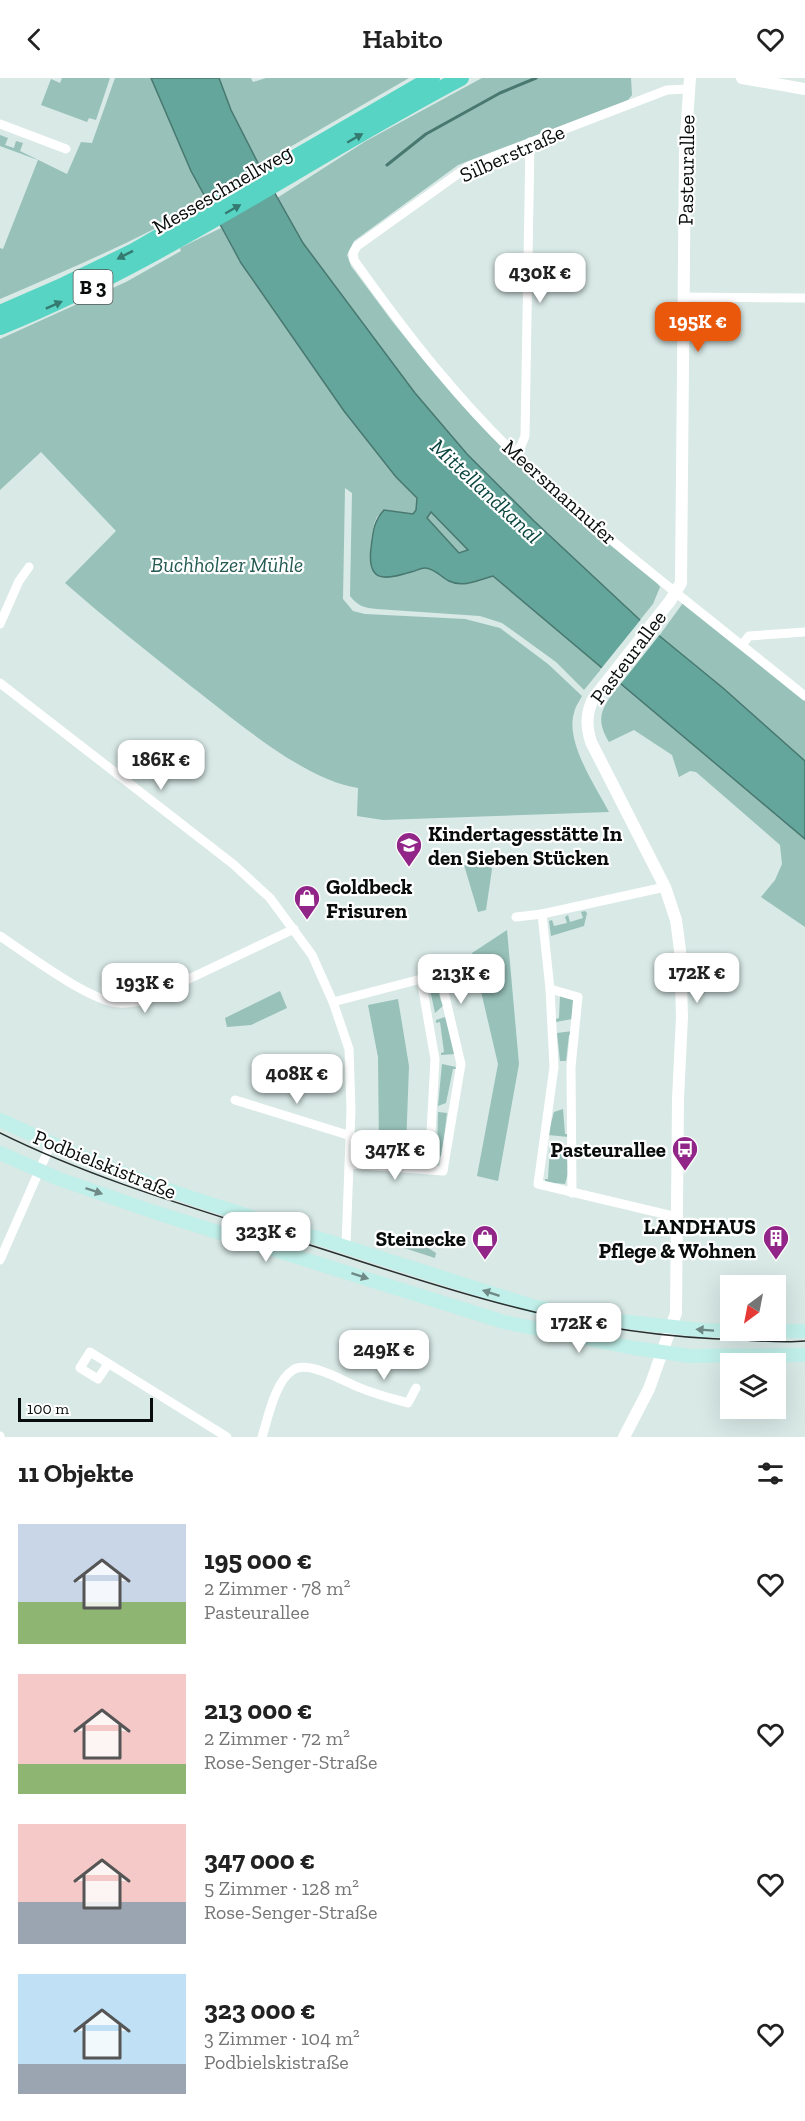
<!DOCTYPE html>
<html lang="de">
<head>
<meta charset="utf-8">
<style>
	:root { --surface:#fff; --page:#f6f6f6; --text:#222; --muted:#767676; --accent:#ea580c }
	body { margin:0; font-family:"Zilla Slab",serif; background:var(--page); color:var(--text); height:100vh; display:flex; flex-direction:column; font-size:22px; white-space:nowrap }
	* { box-sizing:border-box; margin:0 }
	p { font-size:20px; color:var(--muted) }
	.icon { flex:none; width:33px; height:33px; fill:none; stroke:currentColor; stroke-width:2; stroke-linecap:round; stroke-linejoin:round }
	.map { position:relative; height:1359px; overflow:hidden }
	.side { display:flex; flex-direction:column; background:var(--surface); flex:1 }
	.side>* { flex:none }
	.needle { width:39px; rotate:212deg }
	.controls { position:absolute; left:720px; top:1197px; display:grid; gap:12px }
	.controls a { display:grid; place-items:center; width:66px; height:66px; border-radius:0px; background:var(--surface); box-shadow:0 6px 24px #0002; font-size:30px }
	.scale { position:absolute; left:18px; bottom:15px; width:135px; box-sizing:border-box; padding-left:6px; border:3px solid #080d0c; border-top:0; font-size:16px; line-height:21px; white-space:nowrap; color:#080d0c; -webkit-text-stroke:4px #fff; paint-order:stroke }
	.price { position:absolute; translate:-50% -51px; padding:0 14px; border-radius:12px; background:#fff; color:#222; font-size:20px; line-height:39px; filter:drop-shadow(0 2px 3px #0008) }
	.price::after { content:''; position:absolute; left:50%; top:36px; width:18px; height:14px; margin-left:-9px; background:inherit; clip-path:polygon(0 0,100% 0,50% 100%) }
	.price.on { background:var(--accent); color:#fff }
	ul { padding:0; list-style:none }
	li { display:flex; align-items:center; gap:18px; height:150px; padding:0 18px }
	li span { display:grid; place-items:center; flex:none; width:168px; height:120px; border-radius:0px; color:#555 }
	li>.icon { margin-inline-start:auto }
	span .icon { width:72px; height:72px; fill:#fffc; stroke-width:1 }
	li b { font-size:26px }
	h2 { display:flex; justify-content:space-between; align-items:center; height:72px; padding:0 18px; font-size:26px }
	header { display:flex; justify-content:space-between; align-items:center; height:78px; padding:0 18px; background:var(--surface); font-size:27px; font-weight:600 }
	.map>svg:first-child { display:block }
	.green { fill:#97c1b9 }
	.water { fill:#64a69b; stroke:#487870; stroke-width:1.5; fill-rule:evenodd }
	.pier { fill:#d8e9e6 }
	.lines { fill:none; stroke-linecap:round; stroke-linejoin:round }
	.stream { stroke:#487870; stroke-width:3 }
	.minor { stroke:#fff; stroke-width:9 }
	.tertiary { stroke:#fff; stroke-width:12 }
	.secondary { stroke:#c1efe9; stroke-width:14 }
	.trunk { stroke:#58d4c4; stroke-width:16 }
	.tram { stroke:#282f2e; stroke-width:1.5 }
	.oneway { fill:#347a71 }
	.oneway2 { fill:#6e8986 }
	.labels { text-anchor:middle; dominant-baseline:central; stroke-width:4.5; stroke-linejoin:round; paint-order:stroke }
	.shield { fill:#fff; stroke:#525655; stroke-width:1.5 }
	.shield-label { font-size:20px; font-weight:bold; fill:#080d0c }
	.street-label { font-size:21px; fill:#080d0c; stroke:#fff }
	.park-label { font-size:21px; font-style:italic; fill:#225951; stroke:#fff }
	.poi-label { font-size:21px; font-weight:bold; fill:#080d0c; stroke:#fff; text-anchor:end }
	.water-label { font-size:22px; font-style:italic; fill:#0a463f; stroke:#fff }
</style>
</head>
<body>
<header><svg class="icon" aria-label="back" viewBox="0 0 24 24"><path d="M15 5l-7 7 7 7"/></svg>Habito<svg class="icon" aria-label="heart" viewBox="0 0 24 24"><path d="M12 20l-8-8c-3-5 5-10 8-4 3-6 11-1 8 4z"/></svg></header>
<div class="map">
<svg width="805" height="1359" viewBox="0 0 805 1359">
	<rect width="100%" height="100%" fill="#d8e9e6"/>
	<g class="green">
		<path d="M62,0H110L96,42L89,40L87,44L41,27L51,1L60,5Z"/>
		<path d="M115,0H151L206,123C140,161 70,191 0,221V170L3,171L38,82L0,68V57L8,60L5,67L14,70L16,63L23,65L20,73L67,96L81,64L92,65Z"/>
		<path d="M219,0H251L253,4L266,0H409L259,87L231,32Z"/>
		<path d="M482,0H631L632,17L628,22L458,87L354,163L347,177L351,188L392,243L424,283L463,328L656,503L660,509L653,526L640,542L534,443L467,376L415,315L303,165L277,120L366,63Z"/>
		<path d="M221,150L241,186L344,333L396,399L417,420L416,432L413,437L384,432C382,435 379,437 377,439C371,449 368,484 373,493L398,498L423,490L431,491L451,504L468,506L493,498L602,590L584,612L556,584L502,545L480,538L377,531C364,530 358,528 350,518L352,415L345,410L343,521L353,533L365,536L465,541L500,550L548,586L582,618C579,624 575,629 574,635C565,664 596,709 609,734L383,742L357,738L358,710C304,702 235,642 192,609C149,575 106,541 65,505L116,453L41,374L0,412V261L126,204L181,173L180,170Z"/>
		<path d="M430,433L468,472L459,476L427,440Z"/>
		<path d="M683,525L805,623V683L723,610L659,558Z"/>
		<path d="M621,605L805,761V849L761,819L775,802L782,786L780,767L696,694L690,693L679,699L672,677L634,652L609,664C593,638 604,627 621,605Z"/>
		<path d="M487,781L492,791L486,832L478,834L464,787Z"/>
		<path d="M585,833L587,835L584,848L551,858L549,843L552,842L554,848L567,845L565,839L568,837L570,844L583,840L581,834Z"/>
		<path d="M507,852L519,986L498,1103L477,1098L498,986L472,875Z"/>
		<path d="M428,902L439,903L440,907L437,908L441,923L445,926L435,935Z"/>
		<path d="M280,913L287,930L251,947L227,949L225,940Z"/>
		<path d="M560,918L573,921L572,941L556,944V941L559,940Z"/>
		<path d="M398,921L409,988L406,1069L379,1071L378,979L368,927Z"/>
		<path d="M445,939L456,976L441,977V975L444,974L440,944L436,945V942Z"/>
		<path d="M573,953V957H569L566,983H560L557,955Z"/>
		<path d="M442,986L456,989V991H453L446,1025L438,1028Z"/>
		<path d="M563,1031L565,1056H569V1059L548,1057L554,1034Z"/>
		<path d="M438,1034L447,1035L442,1077L437,1082Z"/>
		<path d="M550,1069L566,1072L569,1092L565,1106L545,1104V1101H548Z"/>
		<path d="M401,1162L422,1166L436,1175L435,1180L398,1168Z"/>
	</g>
	<path class="water" d="M151,0H219L231,32L259,87L303,165L415,315L467,376L534,443L640,542L723,610L805,683V761L493,498C479,502 463,510 449,503C441,499 434,490 425,490C420,490 416,493 411,494C384,502 367,505 371,470C373,455 373,444 384,432L413,436L416,432L417,420L396,399L344,333L241,185L191,93ZM431,434L468,472L459,475L427,440Z"/>
	<path class="pier" d="M642,540L661,555L619,608L600,592Z"/>
	<g class="lines">
		<path class="stream" d="M387,87L426,56L500,15L536,0"/>
		<g class="minor">
			<path d="M689,11L667,12L469,88L357,168L353,175L354,182C408,258 464,330 533,393C619,473 714,544 805,618"/>
			<path d="M0,46L66,71"/>
			<path d="M683,219L805,220"/>
			<path d="M514,375L521,368L525,358L530,64"/>
			<path d="M0,546L19,503L29,489"/>
			<path d="M742,567L749,558L805,554"/>
			<path d="M0,605L233,786L270,820L312,877L333,924L349,971L351,1032L346,1168"/>
			<path d="M665,809L542,836L550,911L554,989L538,1106L677,1139"/>
			<path d="M516,839L542,836"/>
			<path d="M0,858C27,876 89,923 119,925C130,926 141,923 151,919L294,851"/>
			<path d="M421,901L435,981L429,1092"/>
			<path d="M550,911L578,919L571,989L572,1115"/>
			<path d="M333,924L421,901L439,893L461,986L443,1093L350,1086"/>
			<path d="M235,1022L351,1058"/>
			<path d="M0,1182L51,1066"/>
			<path d="M108,1286L98,1301L80,1290L90,1274L227,1359"/>
			<path d="M0,1358V1359"/>
			<path d="M262,1359C268,1340 275,1303 293,1292C309,1282 343,1303 358,1309C374,1316 391,1320 408,1325L416,1310"/>
		</g>
		<g class="tertiary">
			<path d="M742,0L805,11"/>
			<path d="M624,1359L649,1311L676,1235L678,1021L682,939L680,872L676,842L665,809L591,664C586,648 586,636 593,621L670,523L681,505L685,71L690,0"/>
		</g>
		<g class="secondary">
			<path d="M0,1042L75,1076L132,1099L195,1121L535,1229L602,1241L701,1252L805,1253"/>
			<path d="M0,1075L59,1101L154,1134L504,1244L634,1270L690,1278L805,1277"/>
		</g>
		<g class="trunk">
			<path d="M0,235L64,207L134,173L432,0"/>
			<path d="M0,249C163,183 306,82 461,0"/>
		</g>
		<path class="tram" d="M0,1055C95,1102 197,1131 297,1163C371,1186 444,1212 518,1230C591,1249 667,1260 742,1262C763,1263 784,1265 805,1263"/>
	</g>
	<defs><path id="oneway-solid" d="M-6-.8H1V-3.2L6.5 0L1 3.2V.8H-6Z" transform="scale(1.5)"/></defs>
	<g class="oneway">
		<use href="#oneway-solid" transform="translate(355 60) rotate(-30)"/>
		<use href="#oneway-solid" transform="translate(233 131) rotate(-30)"/>
		<use href="#oneway-solid" transform="translate(125 177) rotate(153)"/>
		<use href="#oneway-solid" transform="translate(54 227) rotate(-24)"/>
	</g>
	<g class="oneway2">
		<use href="#oneway-solid" transform="translate(94 1113) rotate(19)"/>
		<use href="#oneway-solid" transform="translate(360 1198) rotate(18)"/>
		<use href="#oneway-solid" transform="translate(491 1215) rotate(-162)"/>
		<use href="#oneway-solid" transform="translate(705 1252) rotate(-176)"/>
	</g>
	<defs>
		<g id="school-pin" transform="scale(1.35)"><path d="M0 17L-7.5 6A9.5 9.5 0 1 1 7.5 6Z" fill="#912588" stroke="#fff"/><path d="M0-5L7-2L0 1L-7-2ZM-4 1L0 2.5L4 1V4Q0 6-4 4Z" fill="#fff"/></g>
		<g id="shop-pin" transform="scale(1.35)"><path d="M0 17L-7.5 6A9.5 9.5 0 1 1 7.5 6Z" fill="#912588" stroke="#fff"/><path d="M-5-2.5h2.3a2.7 3.5 0 0 1 5.4 0H5L5.5 6h-11ZM-1.5-2.5h3a1.5 2.3 0 0 0-3 0Z" fill="#fff"/></g>
		<g id="bus-pin" transform="scale(1.35)"><path d="M0 17L-7.5 6A9.5 9.5 0 1 1 7.5 6Z" fill="#912588" stroke="#fff"/><path d="M-5-6H5V4H4V6H2V4H-2V6H-4V4H-5ZM-3.5-4V0h7V-4ZM-3.5 1.2v1.5H-2V1.2ZM2 1.2v1.5H3.5V1.2Z" fill="#fff"/></g>
		<g id="building-pin" transform="scale(1.35)"><path d="M0 17L-7.5 6A9.5 9.5 0 1 1 7.5 6Z" fill="#912588" stroke="#fff"/><path d="M-4-6H4V6H1V3H-1V6H-4ZM-2.5-4.3h1.7v1.8h-1.7ZM.8-4.3h1.7v1.8H.8ZM-2.5-1h1.7V.8h-1.7ZM.8-1h1.7V.8H.8Z" fill="#fff"/></g>
	</defs>
	<g fill-rule="evenodd">
		<use href="#school-pin" x="409" y="767"/>
		<use href="#shop-pin" x="307" y="820"/>
		<use href="#bus-pin" x="685" y="1071"/>
		<use href="#shop-pin" x="485" y="1160"/>
		<use href="#building-pin" x="776" y="1160"/>
	</g>
	<g class="labels">
		<rect class="shield" x="73.5" y="192" width="39" height="34" rx="4.5"/>
		<g class="shield-label">
			<text x="93" y="209">B 3</text>
		</g>
		<g class="street-label">
			<text transform="translate(512 75) rotate(-24)">Silberstraße</text>
			<text transform="translate(686 92) rotate(-89)">Pasteurallee</text>
			<text transform="translate(222 111) rotate(-30)">Messeschnellweg</text>
			<text transform="translate(560 414) rotate(42)">Meersmannufer</text>
			<text transform="translate(628 579) rotate(-53)">Pasteurallee</text>
			<text transform="translate(105 1086) rotate(22)">Podbielskistraße</text>
		</g>
		<g class="park-label">
			<text x="227" y="486">Buchholzer Mühle</text>
		</g>
		<g class="poi-label">
			<text x="428" y="755" text-anchor="start">Kindertagesstätte In<tspan x="428" dy="24">den Sieben Stücken</tspan></text>
			<text x="326" y="808" text-anchor="start">Goldbeck<tspan x="326" dy="24">Frisuren</tspan></text>
			<text x="666" y="1071">Pasteurallee</text>
			<text x="756" y="1148">LANDHAUS<tspan x="756" dy="24">Pflege &amp; Wohnen</tspan></text>
			<text x="466" y="1160">Steinecke</text>
		</g>
		<g class="water-label">
			<text transform="translate(486 413) rotate(43)">Mittellandkanal</text>
		</g>
	</g>
</svg>
<div class="controls">
<a><svg class="needle" viewBox="-14 -14 28 28"><path d="M0-13l5 13h-10z" fill="#e53935"/><path d="M0 13l5-13h-10z" fill="#767676"/></svg></a>
<a><svg class="icon" aria-label="layers" viewBox="0 0 24 24"><path d="M12 4l9 5-9 5-9-5zM3 14l9 5 9-5"/></svg></a>
</div>
<div class="scale">100 m</div>
<b class="price" style="left:540px;top:226px">430K €</b>
<b class="price on" style="left:698px;top:275px">195K €</b>
<b class="price" style="left:161px;top:713px">186K €</b>
<b class="price" style="left:697px;top:926px">172K €</b>
<b class="price" style="left:461px;top:927px">213K €</b>
<b class="price" style="left:145px;top:936px">193K €</b>
<b class="price" style="left:297px;top:1027px">408K €</b>
<b class="price" style="left:395px;top:1103px">347K €</b>
<b class="price" style="left:266px;top:1185px">323K €</b>
<b class="price" style="left:579px;top:1276px">172K €</b>
<b class="price" style="left:384px;top:1303px">249K €</b>
</div>
<section class="side">
<h2>11 Objekte<svg class="icon" aria-label="filters" viewBox="0 0 24 24"><path d="M4 7h16M4 17h16"/><circle cx="9" cy="7" r="2"/><circle cx="15" cy="17" r="2"/></svg></h2>
<ul>
<li><span style="background:linear-gradient(#c9d6e8 65%,#8fb573 0)"><svg class="icon" aria-label="home" viewBox="0 0 24 24"><path d="M3 11l9-7 9 7M6 9v11h12V9"/></svg></span><div><b>195 000 €</b><p>2 Zimmer · 78 m²</p><p>Pasteurallee</p></div><svg class="icon" aria-label="heart" viewBox="0 0 24 24"><path d="M12 20l-8-8c-3-5 5-10 8-4 3-6 11-1 8 4z"/></svg></li>
<li><span style="background:linear-gradient(#f6c9c9 75%,#8fb573 0)"><svg class="icon" aria-label="home" viewBox="0 0 24 24"><path d="M3 11l9-7 9 7M6 9v11h12V9"/></svg></span><div><b>213 000 €</b><p>2 Zimmer · 72 m²</p><p>Rose-Senger-Straße</p></div><svg class="icon" aria-label="heart" viewBox="0 0 24 24"><path d="M12 20l-8-8c-3-5 5-10 8-4 3-6 11-1 8 4z"/></svg></li>
<li><span style="background:linear-gradient(#f6c9c9 65%,#9aa5b1 0)"><svg class="icon" aria-label="home" viewBox="0 0 24 24"><path d="M3 11l9-7 9 7M6 9v11h12V9"/></svg></span><div><b>347 000 €</b><p>5 Zimmer · 128 m²</p><p>Rose-Senger-Straße</p></div><svg class="icon" aria-label="heart" viewBox="0 0 24 24"><path d="M12 20l-8-8c-3-5 5-10 8-4 3-6 11-1 8 4z"/></svg></li>
<li><span style="background:linear-gradient(#bfe0f5 75%,#9aa5b1 0)"><svg class="icon" aria-label="home" viewBox="0 0 24 24"><path d="M3 11l9-7 9 7M6 9v11h12V9"/></svg></span><div><b>323 000 €</b><p>3 Zimmer · 104 m²</p><p>Podbielskistraße</p></div><svg class="icon" aria-label="heart" viewBox="0 0 24 24"><path d="M12 20l-8-8c-3-5 5-10 8-4 3-6 11-1 8 4z"/></svg></li>
</ul>
</section>
</body>
</html>
